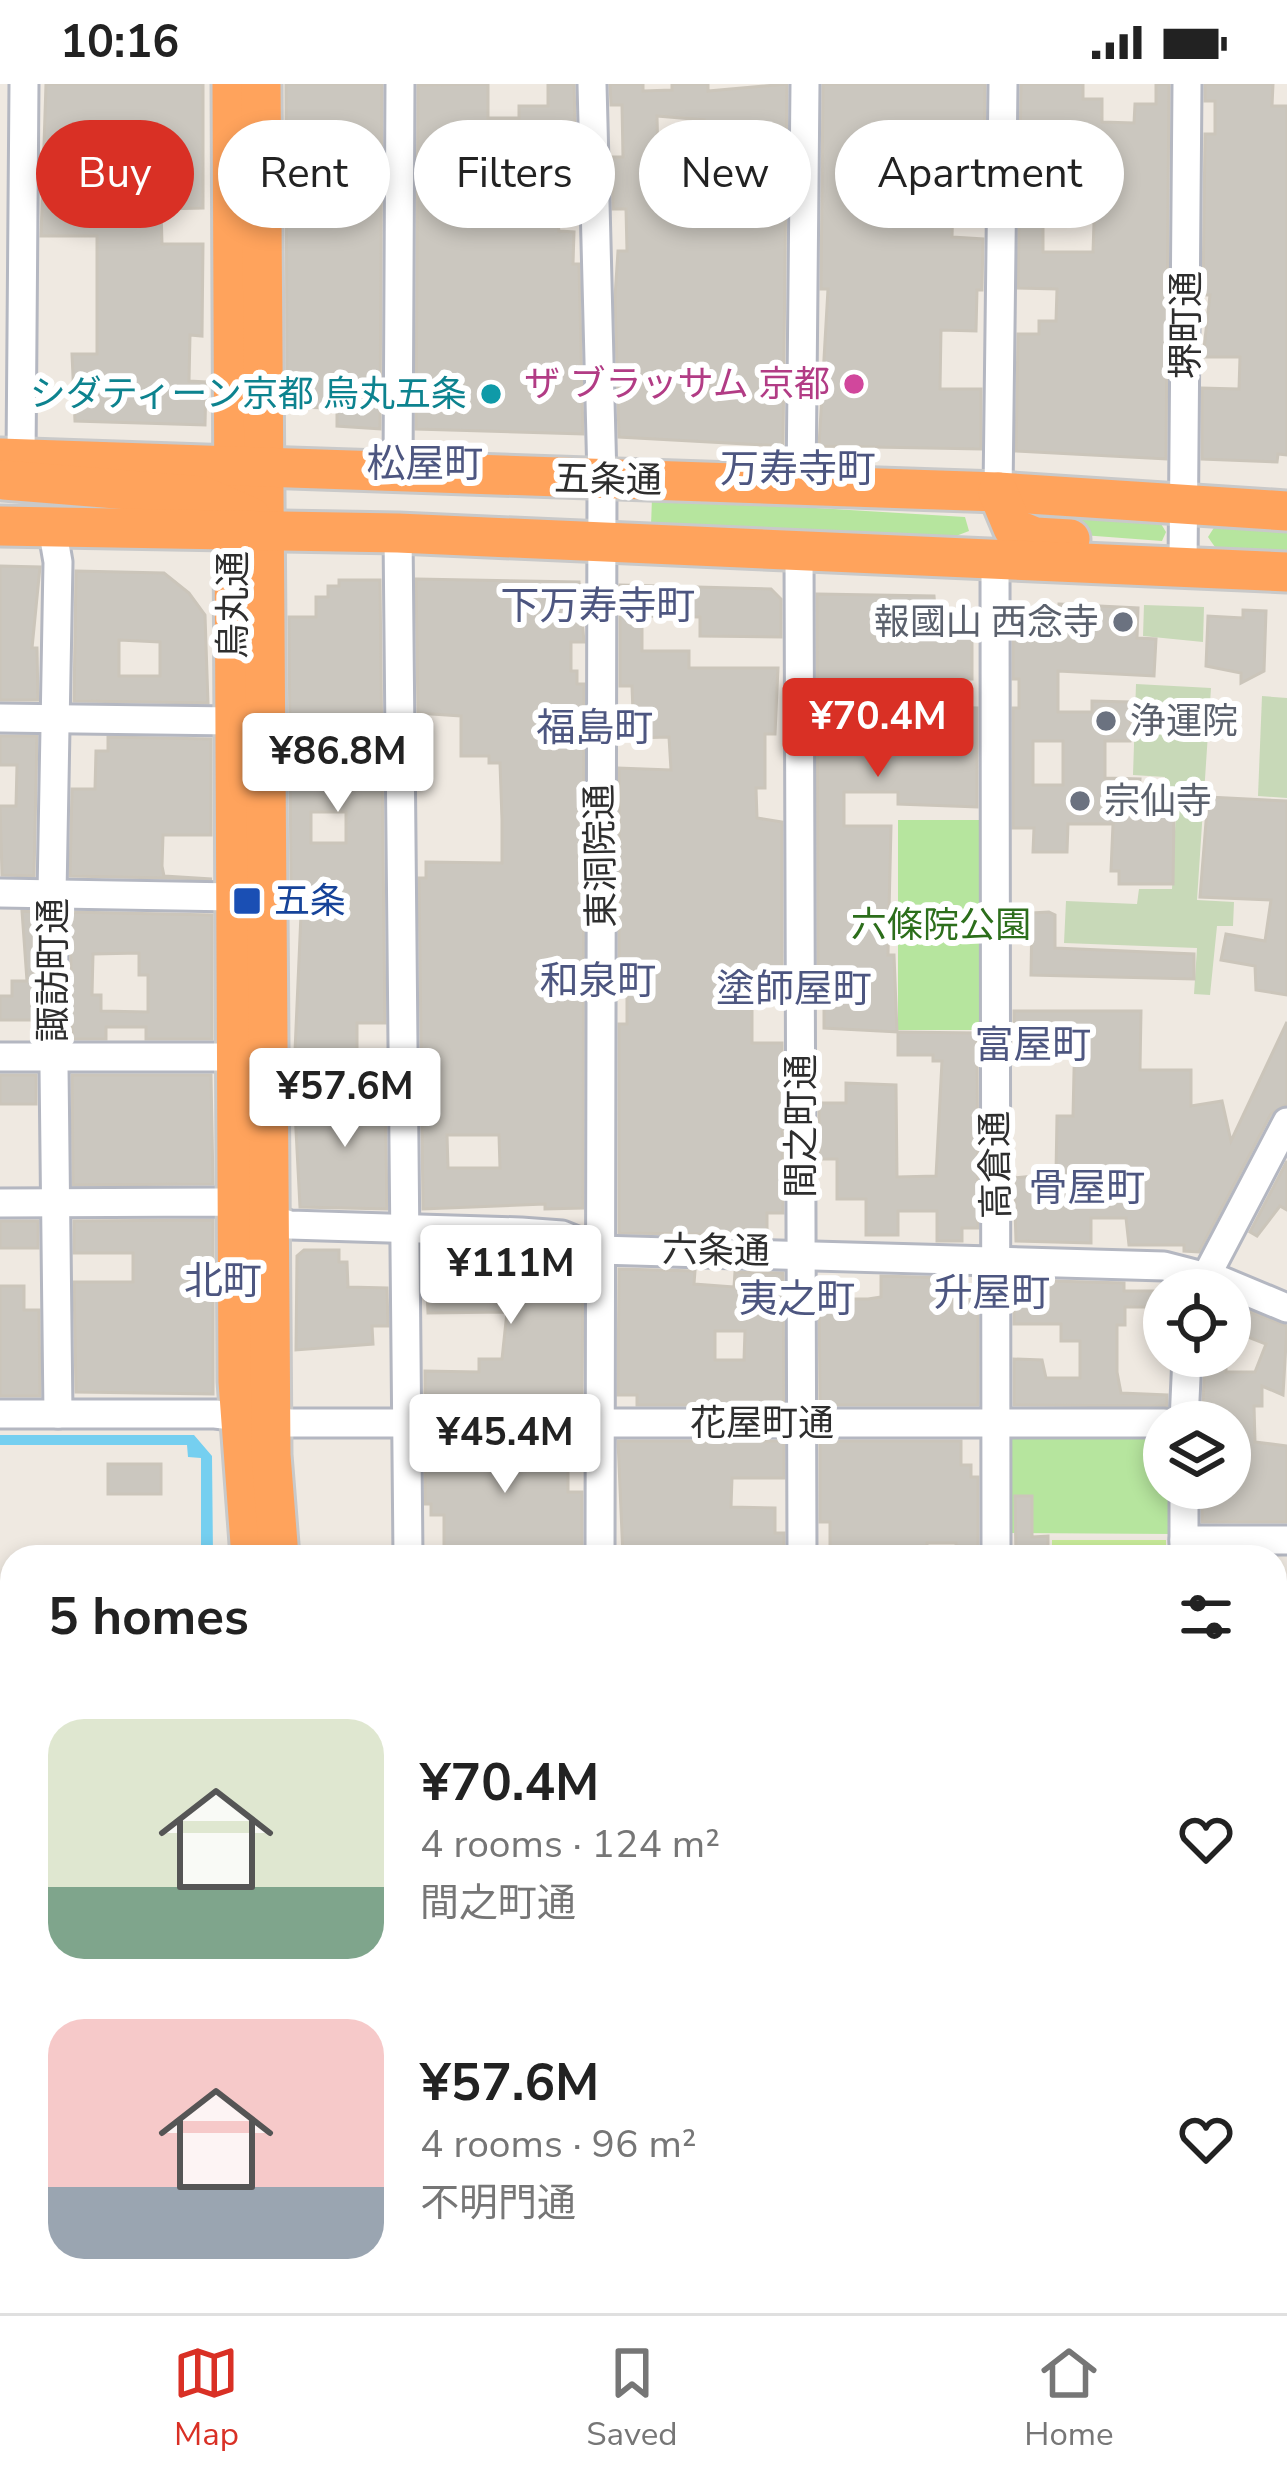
<!DOCTYPE html>
<html lang="en">
<head>
<meta charset="utf-8">
<style>
	:root { --surface:#fff; --page:#f2f2f2; --text:#222; --muted:#767676; --line:#e0e0e0; --accent:#d93025 }
	body { margin:0; font-family:"Nunito Sans","Noto Sans JP",sans-serif; background:var(--page); color:var(--text); height:100vh; display:flex; flex-direction:column; font-size:45px; white-space:nowrap }
	* { box-sizing:border-box; margin:0 }
	p { font-size:39px; color:var(--muted) }
	.icon { flex:none; width:66px; height:66px; fill:none; stroke:currentColor; stroke-width:2; stroke-linecap:round; stroke-linejoin:round }
	.map { position:relative; flex:1; overflow:hidden }
	.details { position:absolute; left:0px; top:1461px; width:1287px; height:768px; display:flex; flex-direction:column; background:var(--surface); border-radius:36px 36px 0 0; box-shadow:0 6px 18px #0003 }
	.details>* { flex:none }
	.guide { position:absolute; left:36px; top:36px; width:1215px; height:108px; display:flex; gap:24px }
	.controls { position:absolute; left:1143px; top:1185px; display:grid; gap:24px }
	.controls a { display:grid; place-items:center; width:108px; height:108px; border-radius:50%; background:var(--surface); box-shadow:0 6px 18px #0003; font-size:60px }
	.price { position:absolute; translate:-50% -102px; padding:0 27px; border-radius:12px; background:#fff; color:#222; font-size:39px; line-height:78px; filter:drop-shadow(0 3px 6px #0008) }
	.price::after { content:''; position:absolute; left:50%; top:72px; width:36px; height:27px; margin-left:-18px; background:inherit; clip-path:polygon(0 0,100% 0,50% 100%) }
	.price.current { background:var(--accent); color:#fff }
	ul { padding:0; list-style:none }
	li { display:flex; align-items:center; gap:36px; height:300px; padding:0 48px }
	li span { display:grid; place-items:center; flex:none; width:336px; height:240px; border-radius:36px; color:#555 }
	li>.icon { margin-inline-start:auto }
	span .icon { width:144px; height:144px; fill:#fffc; stroke-width:1 }
	li b { font-size:51px }
	h2 { display:flex; justify-content:space-between; align-items:center; height:144px; padding:0 48px; font-size:51px }
	.chip { padding:0 42px; border-radius:54px; background:var(--surface); box-shadow:0 6px 18px #0003; font-size:42px; line-height:108px }
	.chip.current { background:var(--accent); color:#fff }
	.status { display:flex; justify-content:space-between; align-items:center; height:84px; padding:0 60px; background:var(--surface); direction:ltr }
	.status svg { height:33px; fill:currentColor }
	.tab-bar { display:flex; justify-content:space-around; align-items:center; height:168px; border-top:3px solid var(--line); background:var(--surface); font-size:33px; color:var(--muted) }
	.tab-bar a { display:grid; justify-items:center; gap:6px }
	.tab-bar .current { color:var(--accent) }
	.map>svg:first-child { display:block }
	.green { fill:#b6e59e }
	.cemetery { fill:#c8d9b8 }
	.pitch { fill:#c9ec9a }
	.plaza { fill:#dfdcd8 }
	.water { fill:#75cff0 }
	.building { fill:#cbc7bf; stroke:#cbc5ba; stroke-width:3; fill-rule:evenodd }
	.lines { fill:none; stroke-linecap:round; stroke-linejoin:round }
	.minor-casing { stroke:#b4b7c1; stroke-width:33 }
	.highway-casing { stroke:#c9c9c9; stroke-width:45 }
	.minor { stroke:#fff; stroke-width:27 }
	.highway { stroke:#ffa35c; stroke-width:39 }
	.hotel-dot { fill:#d1479c; stroke:#fff; stroke-width:4.5 }
	.culture-dot { fill:#0f9aa8; stroke:#fff; stroke-width:4.5 }
	.worship-dot { fill:#6b7280; stroke:#fff; stroke-width:4.5 }
	.transit-dot { fill:#1a4fb4; stroke:#fff; stroke-width:4.5 }
	.labels { text-anchor:middle; dominant-baseline:central; stroke-width:12; stroke-linejoin:round; paint-order:stroke }
	.street-label { font-size:36px; fill:#2e2e2e; stroke:#fff }
	.hotel-label { font-size:36px; fill:#b23c85; stroke:#fff; text-anchor:end }
	.culture-label { font-size:36px; fill:#0d838f; stroke:#fff; text-anchor:end }
	.worship-label { font-size:36px; fill:#5b616d; stroke:#fff; text-anchor:start }
	.transit-label { font-size:36px; fill:#164399; stroke:#fff; text-anchor:start }
	.park-label { font-size:36px; fill:#2c6e1b; stroke:#fff }
	.neighbourhood-label { font-size:39px; fill:#4d5680; stroke:#fff }
</style>
</head>
<body>
<div class="status"><b>10:16</b><svg viewBox="0 0 49 12"><path d="M0 12V9h3v3zM5 12V6h3v6zM10 12V3h3v9zM15 12V0h3v12zM26 1h20v11H26zM47 4h2v5h-2z"/></svg></div>
<div class="map">
<svg width="1287" height="2229" viewBox="0 0 1287 2229">
	<rect width="100%" height="100%" fill="#efe9e1"/>
	<g class="green">
		<path d="M652,414L965,433L969,447L956,452L651,442Z"/>
		<path d="M1021,428L1158,435L1166,448L1162,457L1042,448Z"/>
		<path d="M1217,439L1287,443V471L1217,466L1208,453Z"/>
		<rect x="898" y="736" width="86" height="210"/>
		<path d="M1003,1345L1164,1346V1404H1172V1450L1003,1449Z"/>
		<path d="M1287,1670V2229H904V2217H1275V1671Z"/>
	</g>
	<g class="cemetery">
		<path d="M1144,521L1204,523L1203,558L1143,552Z"/>
		<path d="M1136,600L1211,604L1197,816L1234,818L1233,842H1217L1210,911L1194,910L1197,864L1064,859L1066,817L1137,820L1139,805H1172L1176,728L1167,727L1165,693L1133,691Z"/>
		<path d="M1262,612L1287,614V714L1258,712Z"/>
	</g>
	<rect class="pitch" x="1052" y="1456" width="114" height="17"/>
	<path class="plaza" d="M0,2181H12V2217H125L126,2226L165,2229H0Z"/>
	<g class="water">
		<path d="M0,1351H194L212,1372L213,1473H201V1374L188,1373L187,1361H0Z"/>
		<path d="M1275,2051H1287V2212H1275V2147L1286,2101L1275,2079Z"/>
	</g>
	<g class="building">
		<path d="M46,0H203V124L161,125L162,160H203L202,252L190,251L189,297L206,298L205,341L75,337L72,270H97V152H41Z"/>
		<path d="M286,0H382L380,345L337,342V324L287,323Z"/>
		<path d="M488,0V34H519V22H548V0H574L576,72H556L555,122L559,147L574,148L573,180H579L583,350L416,345L418,1Z"/>
		<path d="M610,0H643V7L672,6V0H708V7L787,0L783,362L619,353L615,213L618,167H627L626,125H613L612,73H623L622,21H611ZM657,32L704,36V86L674,87L673,75H658Z"/>
		<path d="M823,0H985L984,116L953,115L952,153L983,155L982,206H977L976,247L941,246L940,305H981V365L819,362L828,205H821Z"/>
		<path d="M1021,0H1083V15H1102V38L1134,39L1135,20H1156V0H1169L1166,375L1016,367L1018,250H1039V237H1056L1057,205L1018,204ZM1043,137L1094,138L1093,168H1043Z"/>
		<path d="M1205,0H1273L1272,22H1287V371L1278,370L1277,378L1202,375V304L1239,305L1240,273H1203L1210,211H1203L1205,50H1215V17H1205Z"/>
		<path d="M0,482L40,483L32,564H37L38,616H0Z"/>
		<path d="M76,487L164,489L189,509L205,531L208,619L74,617ZM119,556L160,558V592H119Z"/>
		<path d="M416,495L579,498L584,558H571V587H577V600H584L583,1124L545,1125V1120L423,1125L419,794H426V778L502,779V736L500,679H489V672H461V632L418,629ZM447,1051H499L500,1084H448Z"/>
		<path d="M339,496H380L385,939H357V969L295,967L302,807H291L289,533H316V513H328V502H339ZM311,728H346V759H311Z"/>
		<path d="M620,501L771,505L781,515V553L700,552V533L642,532V567H689V584H778L775,650H765V704H756L757,734L782,738V895H752V959H782L783,1129H767V1151L619,1149V940H627V911H619V684L671,686L669,653L634,654L632,602H620Z"/>
		<path d="M817,510L934,512L937,548L972,549V595H902V622L977,624V723L898,720V708H844V742H891L888,871H894L897,948L824,944V909H818Z"/>
		<path d="M1059,520L1138,524L1137,554L1156,555L1154,592L1058,587V628H1092V617L1131,618L1130,657H1105V694L1140,695L1139,710H1163V730H1174L1173,800H1119V787H1111L1113,740H1068L1067,768H1033L1034,744H1013V624H1019V595H1013V528H1059ZM1033,657H1063V701H1033Z"/>
		<path d="M1243,526L1266,527L1264,587L1241,599V589L1206,582L1208,532L1243,534Z"/>
		<path d="M0,652H37L34,792L2,791L0,722H16L17,681H0Z"/>
		<path d="M108,653L211,655V751H163L162,782L164,792L212,795L70,792L72,705H95L96,667H108Z"/>
		<path d="M1208,713L1287,717V911L1256,906L1255,882L1221,876L1226,850L1265,857L1271,816L1200,813Z"/>
		<path d="M22,827L34,828L35,936H0V912H12V897H27Z"/>
		<path d="M70,828L212,831V955H146V943H106V955H72ZM139,869V891H148V928L101,927V911H92L93,870Z"/>
		<path d="M1049,828L1055,831V864L1194,870V895L1031,891L1032,829Z"/>
		<path d="M1014,927H1141L1140,986H1191V1022L1222,1017L1231,1057L1287,938V1020L1271,1030L1199,1168L1184,1167V1161H1129L1126,1134H1091V1159L1016,1157L1014,1094L1056,1090L1057,1032H1073L1075,944L1014,945Z"/>
		<path d="M898,948L977,949L978,1144H962V1157H937V1127H898V1151H866V1115H837V1075H819V1019H846V999L896,1001L897,1093L936,1092L942,977H933V971H898Z"/>
		<rect x="0" y="991" width="36" height="29"/>
		<path d="M72,991H211L213,1100L73,1101Z"/>
		<path d="M361,992H385L387,1125L300,1123L295,1027L321,1025V1014H355Z"/>
		<path d="M1287,1077V1126L1280,1122L1257,1152L1250,1148Z"/>
		<path d="M213,1136V1310L76,1308L74,1198H133V1169H74V1137Z"/>
		<rect x="0" y="1137" width="38" height="27"/>
		<path d="M425,1163L505,1166L560,1175V1186H583L582,1321H425V1287L479,1288V1275H502L507,1228L428,1229Z"/>
		<path d="M304,1166H339V1178H347L348,1203L387,1204L388,1242H372L373,1260L296,1266L297,1172Z"/>
		<path d="M619,1185L695,1187L694,1200L734,1203L735,1188L783,1189L784,1321H637V1311H618ZM715,1247H745L744,1276H715Z"/>
		<path d="M881,1192L952,1194V1215H978V1321H820L819,1196H839V1215H868L881,1213Z"/>
		<path d="M1014,1196L1124,1199V1207H1164V1223H1125V1241H1117V1288L1121,1309L1167,1311V1322L1014,1321V1275L1042,1276L1046,1294H1080V1257H1061V1240H1014Z"/>
		<path d="M0,1202H24V1226H39L40,1312H0Z"/>
		<path d="M1230,1220L1287,1242L1283,1311L1262,1302V1322H1254L1255,1358L1287,1362V1438H1202V1408H1230V1338H1202L1205,1275H1226V1288H1255L1266,1260L1230,1246Z"/>
		<path d="M441,1357H582V1379H568V1408H582V1467L444,1472V1431H431V1420H425V1363H441Z"/>
		<path d="M618,1357H784V1394H732L731,1423L775,1424V1449H784V1473H623Z"/>
		<path d="M820,1357H961V1381H971V1393H978V1473H956V1459H927V1471L830,1473V1438H820Z"/>
		<rect x="108" y="1380" width="53" height="30"/>
		<path d="M1015,1412H1032V1453L1048,1452V1473H1016Z"/>
	</g>
	<g class="lines">
		<g class="minor-casing">
			<g id="minor">
				<path d="M592,0L602,395L600,1473"/>
				<path d="M21,374L24,0"/>
				<path d="M398,386L400,0"/>
				<path d="M801,402L805,0"/>
				<path d="M998,408L1003,0"/>
				<path d="M52,443L58,478L52,810L58,1330"/>
				<path d="M398,449L408,1473"/>
				<path d="M799,467L802,1473"/>
				<path d="M995,474L996,1473"/>
				<path d="M1183,482L1187,0"/>
				<path d="M0,634L234,637"/>
				<path d="M0,809L235,813"/>
				<path d="M0,973H237"/>
				<path d="M0,1119L220,1118L290,1141L521,1148L562,1151L599,1166L1164,1182L1222,1197L1287,1224"/>
				<path d="M1200,1204L1287,1038"/>
				<path d="M0,1330H215L290,1339H1164"/>
				<path d="M1184,1338L1187,1272"/>
				<path d="M1184,1404V1472"/>
				<path d="M1184,1456H1287"/>
				<path d="M1275,1656H1287"/>
				<path d="M276,2217V2229"/>
				<path d="M604,2217V2229"/>
				<path d="M810,2217V2229"/>
			</g>
		</g>
		<g class="highway-casing">
			<g id="highway">
				<path d="M232,0L238,1297L251,1473"/>
				<path d="M261,0L271,1371L279,1473"/>
				<path d="M0,374L998,408L1287,427"/>
				<path d="M4,396L203,412L251,433"/>
				<path d="M998,408L1013,444L1035,453L1070,455"/>
				<path d="M0,442L398,449L1287,488"/>
				<path d="M359,2217V2229"/>
				<path d="M387,2229V2217"/>
			</g>
		</g>
		<use href="#minor" class="minor"/>
		<use href="#highway" class="highway"/>
	</g>
	<circle class="hotel-dot" cx="854" cy="300" r="12"/>
	<circle class="culture-dot" cx="491" cy="310" r="12"/>
	<g class="worship-dot">
		<circle cx="1123" cy="538" r="12"/>
		<circle cx="1106" cy="637" r="12"/>
		<circle cx="1080" cy="717" r="12"/>
	</g>
	<rect class="transit-dot" x="232" y="802" width="30" height="30" rx="6"/>
	<g class="labels">
		<g class="street-label">
			<text transform="translate(1186 241) rotate(-90)">堺町通</text>
			<text transform="translate(608 396) rotate(1)">五条通</text>
			<text transform="translate(233 521) rotate(-90)">烏丸通</text>
			<text transform="translate(601 772) rotate(-91)">東洞院通</text>
			<text transform="translate(53 886) rotate(-90)">諏訪町通</text>
			<text transform="translate(801 1042) rotate(-90)">間之町通</text>
			<text transform="translate(996 1081) rotate(-91)">高倉通</text>
			<text transform="translate(716 1167) rotate(1)">六条通</text>
			<text x="762" y="1339">花屋町通</text>
		</g>
		<g class="hotel-label">
			<text x="830" y="300">ザ ブラッサム 京都</text>
		</g>
		<g class="culture-label">
			<text x="467" y="310">シダティーン京都 烏丸五条</text>
		</g>
		<g class="worship-label">
			<text x="1099" y="538" text-anchor="end">報國山 西念寺</text>
			<text x="1130" y="637">浄運院</text>
			<text x="1104" y="717">宗仙寺</text>
		</g>
		<g class="transit-label">
			<text x="274" y="817">五条</text>
		</g>
		<g class="park-label">
			<text x="941" y="841">六條院公園</text>
		</g>
		<g class="neighbourhood-label">
			<text x="425" y="380">松屋町</text>
			<text x="798" y="385">万寿寺町</text>
			<text x="598" y="522">下万寿寺町</text>
			<text x="595" y="644">福島町</text>
			<text x="598" y="897">和泉町</text>
			<text x="794" y="905">塗師屋町</text>
			<text x="1033" y="961">富屋町</text>
			<text x="1087" y="1104">骨屋町</text>
			<text x="223" y="1197">北町</text>
			<text x="992" y="1209">升屋町</text>
			<text x="797" y="1215">夷之町</text>
		</g>
	</g>
</svg>
<div class="controls">
<a><svg class="icon" aria-label="locate" viewBox="0 0 24 24"><circle cx="12" cy="12" r="6"/><path d="M12 2v4M12 18v4M2 12h4M18 12h4"/></svg></a>
<a><svg class="icon" aria-label="layers" viewBox="0 0 24 24"><path d="M12 4l9 5-9 5-9-5zM3 14l9 5 9-5"/></svg></a>
</div>
<b class="price current" style="left:878px;top:696px">¥70.4M</b>
<b class="price" style="left:338px;top:731px">¥86.8M</b>
<b class="price" style="left:345px;top:1066px">¥57.6M</b>
<b class="price" style="left:511px;top:1243px">¥111M</b>
<b class="price" style="left:505px;top:1412px">¥45.4M</b>
<div class="guide">
<a class="chip current">Buy</a>
<a class="chip">Rent</a>
<a class="chip">Filters</a>
<a class="chip">New</a>
<a class="chip">Apartment</a>
</div>
<section class="details">
<h2>5 homes<svg class="icon" aria-label="filters" viewBox="0 0 24 24"><path d="M4 7h16M4 17h16"/><circle cx="9" cy="7" r="2"/><circle cx="15" cy="17" r="2"/></svg></h2>
<ul>
<li><span style="background:linear-gradient(#dfe7d0 70%,#7fa58c 0)"><svg class="icon" aria-label="home" viewBox="0 0 24 24"><path d="M3 11l9-7 9 7M6 9v11h12V9"/></svg></span><div><b>¥70.4M</b><p>4 rooms · 124 m²</p><p>間之町通</p></div><svg class="icon" aria-label="heart" viewBox="0 0 24 24"><path d="M12 20l-8-8c-3-5 5-10 8-4 3-6 11-1 8 4z"/></svg></li>
<li><span style="background:linear-gradient(#f6c9c9 70%,#9aa5b1 0)"><svg class="icon" aria-label="home" viewBox="0 0 24 24"><path d="M3 11l9-7 9 7M6 9v11h12V9"/></svg></span><div><b>¥57.6M</b><p>4 rooms · 96 m²</p><p>不明門通</p></div><svg class="icon" aria-label="heart" viewBox="0 0 24 24"><path d="M12 20l-8-8c-3-5 5-10 8-4 3-6 11-1 8 4z"/></svg></li>
</ul>
</section>
</div>
<nav class="tab-bar">
<a class="current"><svg class="icon" aria-label="map" viewBox="0 0 24 24"><path d="M3 6l6-2 6 2 6-2v14l-6 2-6-2-6 2zM9 4v14M15 6v14"/></svg>Map</a>
<a><svg class="icon" aria-label="saved" viewBox="0 0 24 24"><path d="M7 4h10v16l-5-4-5 4z"/></svg>Saved</a>
<a><svg class="icon" aria-label="home" viewBox="0 0 24 24"><path d="M3 11l9-7 9 7M6 9v11h12V9"/></svg>Home</a>
</nav>
</body>
</html>
